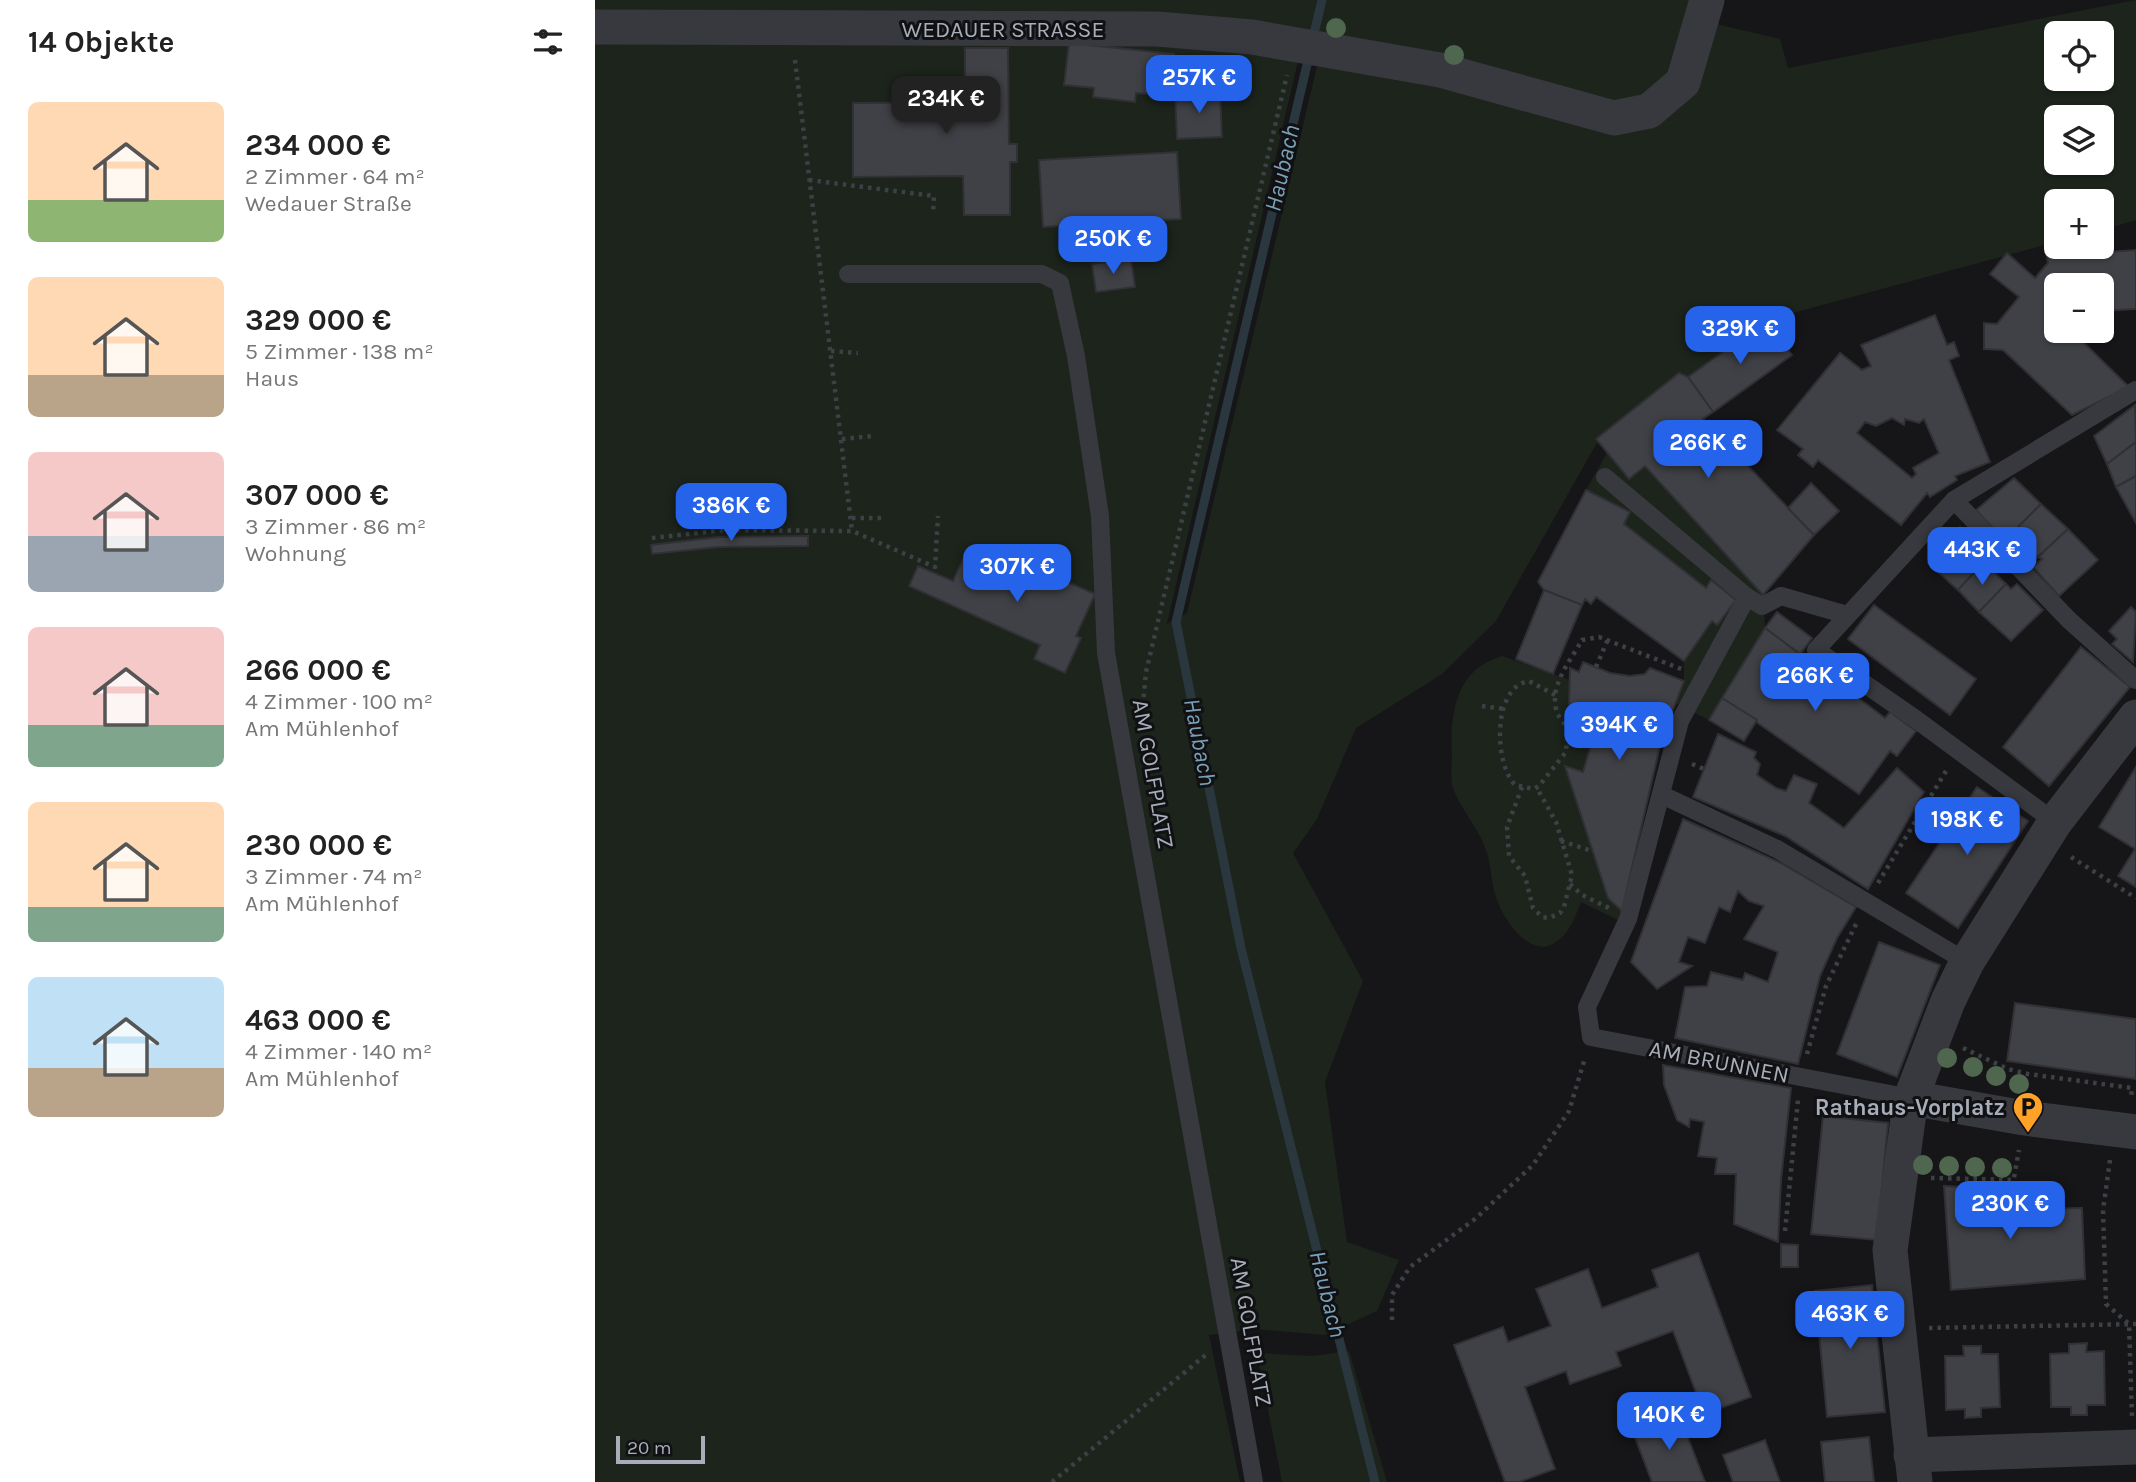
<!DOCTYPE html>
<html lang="de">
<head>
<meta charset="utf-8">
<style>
	:root { --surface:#fff; --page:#f2f2f2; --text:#222; --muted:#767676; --accent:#2563eb }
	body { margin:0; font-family:Karla,sans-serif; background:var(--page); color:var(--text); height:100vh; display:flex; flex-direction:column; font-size:26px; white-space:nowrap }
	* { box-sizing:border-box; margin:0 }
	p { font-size:23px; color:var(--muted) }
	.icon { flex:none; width:38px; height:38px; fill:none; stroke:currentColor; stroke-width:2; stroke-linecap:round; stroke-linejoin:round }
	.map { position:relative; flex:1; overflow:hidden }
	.panel { display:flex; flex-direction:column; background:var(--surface); width:595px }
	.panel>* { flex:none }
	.controls { position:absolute; left:1449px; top:21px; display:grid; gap:14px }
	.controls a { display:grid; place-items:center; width:70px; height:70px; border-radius:10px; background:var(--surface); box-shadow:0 2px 5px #0004; font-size:35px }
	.scale { position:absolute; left:21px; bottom:18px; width:89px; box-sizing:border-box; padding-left:7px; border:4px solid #a7aeba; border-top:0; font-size:19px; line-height:24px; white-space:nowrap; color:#a7aeba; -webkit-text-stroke:5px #111114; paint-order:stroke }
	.price { position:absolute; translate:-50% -60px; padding:0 16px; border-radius:14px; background:var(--accent); color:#fff; font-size:23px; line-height:46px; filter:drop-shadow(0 2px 4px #0008) }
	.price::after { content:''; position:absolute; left:50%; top:42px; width:21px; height:16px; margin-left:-10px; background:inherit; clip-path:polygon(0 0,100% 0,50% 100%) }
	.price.current { background:#222; color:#fff }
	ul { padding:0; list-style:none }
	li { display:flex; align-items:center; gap:21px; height:175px; padding:0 28px }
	li span { display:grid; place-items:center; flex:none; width:196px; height:140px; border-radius:10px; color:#555 }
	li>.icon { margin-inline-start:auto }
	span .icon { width:84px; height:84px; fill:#fffc; stroke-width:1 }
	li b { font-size:30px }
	h2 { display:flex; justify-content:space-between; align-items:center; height:84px; padding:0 28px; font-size:30px }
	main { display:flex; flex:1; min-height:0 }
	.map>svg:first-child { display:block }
	.green { fill:#1c241c; fill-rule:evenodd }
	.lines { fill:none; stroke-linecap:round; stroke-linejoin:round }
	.stream { stroke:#2b373e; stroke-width:9 }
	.building { fill:#404146; stroke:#303035; stroke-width:2; fill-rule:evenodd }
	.path { stroke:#3d4045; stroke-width:4.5; stroke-dasharray:3.5 5; stroke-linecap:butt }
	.service { stroke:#37393e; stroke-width:18 }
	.minor { stroke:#37393e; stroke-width:35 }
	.tree { fill:#4f664f }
	.labels { text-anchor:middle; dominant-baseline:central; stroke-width:6; stroke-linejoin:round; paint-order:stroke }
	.street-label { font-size:23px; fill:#a7aeba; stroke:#111114 }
	.poi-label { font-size:23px; font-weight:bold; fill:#a7aeba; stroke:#111114; text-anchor:end }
	.water-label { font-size:24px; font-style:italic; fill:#7aa1b8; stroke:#111114 }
</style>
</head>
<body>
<main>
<section class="panel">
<h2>14 Objekte<svg class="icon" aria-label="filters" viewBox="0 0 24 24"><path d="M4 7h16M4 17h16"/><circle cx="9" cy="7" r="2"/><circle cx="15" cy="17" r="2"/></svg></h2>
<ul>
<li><span style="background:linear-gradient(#ffd9b3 70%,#8fb573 0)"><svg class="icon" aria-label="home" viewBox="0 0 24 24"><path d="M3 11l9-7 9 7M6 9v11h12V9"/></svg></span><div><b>234 000 €</b><p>2 Zimmer · 64 m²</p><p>Wedauer Straße</p></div></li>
<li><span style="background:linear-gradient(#ffd9b3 70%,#b9a48a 0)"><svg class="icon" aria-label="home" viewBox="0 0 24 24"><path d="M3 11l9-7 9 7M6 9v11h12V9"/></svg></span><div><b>329 000 €</b><p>5 Zimmer · 138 m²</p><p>Haus</p></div></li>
<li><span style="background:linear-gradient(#f6c9c9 60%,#9aa5b1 0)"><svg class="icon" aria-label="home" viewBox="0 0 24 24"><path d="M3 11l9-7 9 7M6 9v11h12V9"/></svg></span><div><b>307 000 €</b><p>3 Zimmer · 86 m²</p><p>Wohnung</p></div></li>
<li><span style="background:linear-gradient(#f6c9c9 70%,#7fa58c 0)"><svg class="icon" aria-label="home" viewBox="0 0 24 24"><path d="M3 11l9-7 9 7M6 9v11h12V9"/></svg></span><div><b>266 000 €</b><p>4 Zimmer · 100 m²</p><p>Am Mühlenhof</p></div></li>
<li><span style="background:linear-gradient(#ffd9b3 75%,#7fa58c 0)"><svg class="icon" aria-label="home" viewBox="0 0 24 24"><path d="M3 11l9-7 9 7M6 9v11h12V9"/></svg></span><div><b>230 000 €</b><p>3 Zimmer · 74 m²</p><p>Am Mühlenhof</p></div></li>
<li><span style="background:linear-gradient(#bfe0f5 65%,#b9a48a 0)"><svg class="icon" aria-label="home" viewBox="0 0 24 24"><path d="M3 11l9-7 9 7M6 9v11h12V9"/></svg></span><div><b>463 000 €</b><p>4 Zimmer · 140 m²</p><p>Am Mühlenhof</p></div></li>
</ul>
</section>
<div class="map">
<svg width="1541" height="1482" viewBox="0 0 1541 1482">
	<rect width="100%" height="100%" fill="#161619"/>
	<g class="green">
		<path d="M0,0H1096V18L1185,39L1193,68L1541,0V220L1507,230V201H1461V242L1172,320L1093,377L1084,373L1001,439L1003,441L901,621L847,674L761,728L722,819L698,853L768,981L730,1082L752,1242L804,1260L782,1311L730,1335L661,1329L614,1335L645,1482H0ZM1461,33H1507V79H1461ZM709,35L729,37L592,613L572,624ZM1461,117H1507V163H1461Z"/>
		<path d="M1012,453L1034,478L1050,466L1168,595L1170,628L1114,720L1080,703L1089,681V661L1117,621L1122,624L1116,581L1111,588L1029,524L1035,511L991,490Z"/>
		<path d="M907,656L975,680L974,704C986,708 990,717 1003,720L988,772L970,767L1013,898L1027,911L1023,920L986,902C980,917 975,933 961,942C935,961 907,917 901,897C895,880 897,862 889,845C881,825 865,808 858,788C855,779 857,766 857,756C855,713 860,670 907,656Z"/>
		<path d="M754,1351L792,1482H687L662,1353L718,1356Z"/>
	</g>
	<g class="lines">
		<g class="stream">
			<path d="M717,42L727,0"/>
			<path d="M714,56L581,622L646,948L780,1482"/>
		</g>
	</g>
	<g class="building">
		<path d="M474,43L579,54L575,96L541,93L540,102L498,97L499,88L469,85Z"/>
		<path d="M370,48H413L414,144H422V162H415V215H369L368,176L258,177V103L370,102Z"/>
		<path d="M625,91L627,137L582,139L580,93Z"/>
		<path d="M582,152L586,219L448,227L444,160Z"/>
		<path d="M1459,245L1467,248L1470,255L1541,250V309L1507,311V285H1461V304L1453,312L1456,322L1461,320V331H1477L1534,387L1477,415L1408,350L1389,349V323L1402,324L1424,297L1395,274L1412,253L1440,278L1453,263L1451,253Z"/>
		<path d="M536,259L540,287L501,292L497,264Z"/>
		<path d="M1340,315L1352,345L1359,342L1364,356L1354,360L1395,462L1360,476L1362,480L1335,497L1332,493L1306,525L1223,460L1218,467L1203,455L1208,449L1182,430L1245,353L1267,370L1276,366L1266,345ZM1297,418L1309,425L1310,419L1324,423L1329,419L1344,453L1318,468L1321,474L1317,478L1262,433L1270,422L1281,426Z"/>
		<path d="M1172,320L1197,355L1118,412L1093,377Z"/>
		<path d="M1084,373L1093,377L1118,412L1108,419L1219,535L1168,595L1050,466L1034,479L1001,439Z"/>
		<path d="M1540,405L1541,442L1512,464L1499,436Z"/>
		<path d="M1541,442V476L1521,487L1512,464Z"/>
		<path d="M1541,476V523L1521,487Z"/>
		<path d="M1419,478L1446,504L1410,541L1381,510Z"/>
		<path d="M1216,483L1244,511L1219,535L1193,508Z"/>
		<path d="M991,490L1035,512L1029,524L1111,588L1116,580L1141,600L1122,625L1117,621L1089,661L1001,597L996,604L990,599L987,605L949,590L943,582Z"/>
		<path d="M1446,504L1473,529L1443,557L1418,532Z"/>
		<path d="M1365,527L1394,557L1363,590L1333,563Z"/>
		<path d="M1473,529L1503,560L1464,596L1438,567L1447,559L1443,557Z"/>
		<path d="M213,536V546L124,547L57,554L56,545L123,537Z"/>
		<path d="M390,556L423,571L427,562L500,594L481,636L486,638L470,673L439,659L445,645L314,586L323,566L358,581L368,559L386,566Z"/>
		<path d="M1389,562L1411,584L1384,612L1363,590Z"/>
		<path d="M1411,584L1416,589L1422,584L1448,610L1416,641L1384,612Z"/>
		<path d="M949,590L987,605L958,674L921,659Z"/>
		<path d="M1279,605L1381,679L1355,715L1253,639Z"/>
		<path d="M1536,607L1541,612L1538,662L1517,644L1522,639L1514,631Z"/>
		<path d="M1182,612L1217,638L1205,654L1170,628Z"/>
		<path d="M1170,628L1290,718L1295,712L1321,731L1302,756L1295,751L1264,794L1127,698Z"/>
		<path d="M1486,647L1535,687L1454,786L1408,747Z"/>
		<path d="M988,662L1015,673L1035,676L1050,674L1055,668L1089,681L1066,741L1027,911L1013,898L970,766L988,772L1003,720L992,718L983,708L974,704L975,668L984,672Z"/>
		<path d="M1127,698L1162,720L1149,741L1114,720Z"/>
		<path d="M1123,734L1161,752L1159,758L1165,764L1162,775L1181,788L1191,791L1199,775L1222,784L1214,803L1249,828L1302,768L1329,792L1273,889L1190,836L1098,797Z"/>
		<path d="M1541,767V887L1523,876L1540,849L1504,827Z"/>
		<path d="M1382,787L1433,821L1363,928L1311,893Z"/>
		<path d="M1088,819L1186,863L1261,907L1242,938L1225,976L1203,1064L1080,1038L1090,987L1112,986L1116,972L1148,980L1150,973L1173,982L1183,952L1149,939L1169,906L1154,901L1143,891L1135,912L1124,907L1110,943L1093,937L1084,962L1097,966L1062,989L1036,962Z"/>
		<path d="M1284,942L1345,965L1302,1077L1242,1054Z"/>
		<path d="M1420,1003L1541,1019V1079L1412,1061Z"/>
		<path d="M1068,1065L1196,1088L1186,1180L1183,1242L1139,1224L1141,1174H1120L1122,1158L1103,1156L1109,1122L1095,1119L1094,1127L1082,1120L1069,1085Z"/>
		<path d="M1228,1116L1293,1123L1282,1240L1216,1234Z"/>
		<path d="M1349,1186L1408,1189L1409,1209L1487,1208L1490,1279L1356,1290Z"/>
		<path d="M1186,1244L1203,1245V1267H1186Z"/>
		<path d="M1103,1253L1156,1397L1109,1414L1078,1331L1021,1352L1026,1366L975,1384L971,1371L930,1387L960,1469L924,1482H910L859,1345L908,1327L913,1342L956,1326L941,1289L993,1269L1007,1308L1063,1287L1057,1270Z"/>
		<path d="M1277,1285L1290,1412L1232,1417L1220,1291Z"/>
		<path d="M1492,1343L1491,1352L1509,1351L1510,1405H1492V1415H1476V1407H1456L1455,1354L1474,1353V1344Z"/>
		<path d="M1368,1346H1386V1354H1403L1405,1407L1386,1408V1417L1370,1418V1409L1351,1410L1350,1356H1369Z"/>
		<path d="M1084,1414L1110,1482H1057L1038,1432Z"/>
		<path d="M1274,1437L1279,1482H1230L1226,1442Z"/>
		<path d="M1170,1440L1185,1482H1138L1128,1455Z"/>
	</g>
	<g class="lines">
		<g class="path">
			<path d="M200,60L257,531"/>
			<path d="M214,180L339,196L338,213"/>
			<path d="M236,351L263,353"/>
			<path d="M247,439L278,436"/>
			<path d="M257,518H287"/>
			<path d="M57,538L130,530L257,531L340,567L343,516"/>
			<path d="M1001,667L1013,639"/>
			<path d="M960,695L934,681C897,687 899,763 920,785L939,789L944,786L971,752L973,729C969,722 962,716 961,709C955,684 976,660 987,640L1004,637L1089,670"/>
			<path d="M887,706L909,709"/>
			<path d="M547,714L551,672L692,75"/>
			<path d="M973,742L996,746"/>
			<path d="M1097,764L1109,769"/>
			<path d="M927,787L912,827L914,856L930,876L938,908L947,917L954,918L965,913L969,907L977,875L961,822L942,788"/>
			<path d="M966,841L997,851"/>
			<path d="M1476,857L1541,898"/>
			<path d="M1283,883L1351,771"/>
			<path d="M975,884L987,895L1014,908"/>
			<path d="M1368,1048L1413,1069L1433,1074L1537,1088L1536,1099"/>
			<path d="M1212,1054L1231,986L1262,922"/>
			<path d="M1515,1160L1508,1210L1511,1304L1534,1324L1537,1417"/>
			<path d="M1336,1178L1419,1180"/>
			<path d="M1416,1194L1424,1150"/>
			<path d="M1190,1231L1203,1100"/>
			<path d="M797,1320V1295L815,1267L880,1219L938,1165L974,1111L990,1058"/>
			<path d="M1334,1328L1541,1324"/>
			<path d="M457,1482L613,1353"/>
		</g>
		<g class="service">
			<path d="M253,274H447L465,283L481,356L505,516L511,653L659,1482"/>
			<path d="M1010,477L1152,597L1167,606L1186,596L1252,615"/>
			<path d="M1359,500L1474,620L1541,680"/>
			<path d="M1152,597L1085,721L1033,919L992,1007L996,1037L1316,1098"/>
			<path d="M1067,795L1182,849L1372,962"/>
			<path d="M1460,822L1322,720L1221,650L1359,500L1541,390"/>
		</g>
		<g class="minor">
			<path d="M0,27L562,29L657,37L845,70L1019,118L1054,111L1088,82L1112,0"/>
			<path d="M1316,1098L1429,1118L1541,1132"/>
			<path d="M1316,1455L1541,1447"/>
			<path d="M1320,1482L1295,1250L1316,1098L1353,1001L1372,962L1460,822L1541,717"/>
		</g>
	</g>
	<g class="tree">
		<circle cx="741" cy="28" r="10"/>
		<circle cx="859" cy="55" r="10"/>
		<circle cx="1352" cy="1058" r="10"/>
		<circle cx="1378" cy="1067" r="10"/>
		<circle cx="1401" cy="1076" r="10"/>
		<circle cx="1424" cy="1084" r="10"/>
		<circle cx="1328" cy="1165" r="10"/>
		<circle cx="1354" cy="1166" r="10"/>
		<circle cx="1380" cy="1167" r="10"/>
		<circle cx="1407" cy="1168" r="10"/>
	</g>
	<defs>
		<g id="parking-pin" transform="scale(1.575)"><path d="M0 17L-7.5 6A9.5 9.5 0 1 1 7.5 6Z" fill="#ffa228" stroke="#111114"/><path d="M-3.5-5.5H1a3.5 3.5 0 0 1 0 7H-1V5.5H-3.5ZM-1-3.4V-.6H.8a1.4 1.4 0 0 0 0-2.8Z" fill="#111"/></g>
	</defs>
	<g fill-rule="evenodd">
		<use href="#parking-pin" x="1433" y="1107"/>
	</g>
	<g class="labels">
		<g class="street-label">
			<text x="408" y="29">WEDAUER STRASSE</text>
			<text transform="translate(558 774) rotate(80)">AM GOLFPLATZ</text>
			<text transform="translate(1124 1062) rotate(11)">AM BRUNNEN</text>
			<text transform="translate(656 1332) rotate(80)">AM GOLFPLATZ</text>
		</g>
		<g class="poi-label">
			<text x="1410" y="1107">Rathaus-Vorplatz</text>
		</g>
		<g class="water-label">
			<text transform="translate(687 168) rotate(-77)">Haubach</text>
			<text transform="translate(605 742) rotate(79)">Haubach</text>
			<text transform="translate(733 1294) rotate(76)">Haubach</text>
		</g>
	</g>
</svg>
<div class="controls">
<a><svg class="icon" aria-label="locate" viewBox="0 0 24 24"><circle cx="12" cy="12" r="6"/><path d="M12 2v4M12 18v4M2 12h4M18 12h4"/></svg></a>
<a><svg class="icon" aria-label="layers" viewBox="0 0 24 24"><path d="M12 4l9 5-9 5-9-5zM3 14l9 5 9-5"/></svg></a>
<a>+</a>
<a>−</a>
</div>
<div class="scale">20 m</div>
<b class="price" style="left:604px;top:115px">257K €</b>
<b class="price current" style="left:351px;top:136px">234K €</b>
<b class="price" style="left:518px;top:276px">250K €</b>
<b class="price" style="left:1145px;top:366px">329K €</b>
<b class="price" style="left:1113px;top:480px">266K €</b>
<b class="price" style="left:136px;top:543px">386K €</b>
<b class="price" style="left:1387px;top:587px">443K €</b>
<b class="price" style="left:422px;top:604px">307K €</b>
<b class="price" style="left:1220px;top:713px">266K €</b>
<b class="price" style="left:1024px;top:762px">394K €</b>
<b class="price" style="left:1372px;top:857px">198K €</b>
<b class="price" style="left:1415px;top:1241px">230K €</b>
<b class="price" style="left:1255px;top:1351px">463K €</b>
<b class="price" style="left:1074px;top:1452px">140K €</b>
</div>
</main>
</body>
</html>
